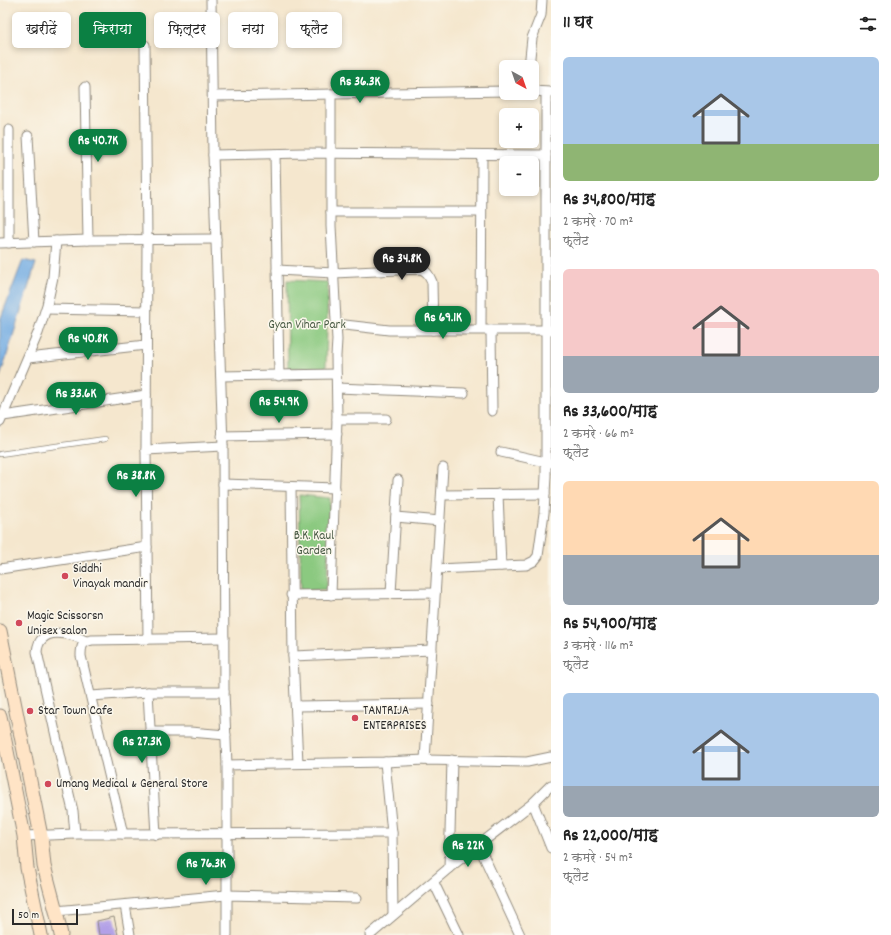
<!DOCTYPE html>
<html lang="hi">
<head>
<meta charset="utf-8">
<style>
	:root { --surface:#fff; --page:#f6f6f6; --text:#222; --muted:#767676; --accent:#0b8043 }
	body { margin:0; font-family:Dekko,"Playpen Sans Deva",sans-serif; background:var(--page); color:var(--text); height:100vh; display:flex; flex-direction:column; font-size:15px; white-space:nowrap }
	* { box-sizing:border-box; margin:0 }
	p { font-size:13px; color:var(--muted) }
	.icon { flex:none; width:22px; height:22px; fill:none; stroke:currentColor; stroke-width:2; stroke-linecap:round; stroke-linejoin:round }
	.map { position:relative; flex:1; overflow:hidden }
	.sheet { display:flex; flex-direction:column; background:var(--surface); width:340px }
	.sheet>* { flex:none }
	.top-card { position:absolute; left:12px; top:12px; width:380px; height:36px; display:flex; gap:8px }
	.needle { width:26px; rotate:140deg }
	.fabs { position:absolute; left:499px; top:60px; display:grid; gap:8px }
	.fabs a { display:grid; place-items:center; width:40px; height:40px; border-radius:6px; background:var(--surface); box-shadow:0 2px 6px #0003; font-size:20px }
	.scale { position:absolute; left:12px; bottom:10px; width:66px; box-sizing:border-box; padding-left:4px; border:2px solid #2b2b2b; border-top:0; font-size:11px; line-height:14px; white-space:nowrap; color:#2b2b2b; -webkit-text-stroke:3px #fbf7ec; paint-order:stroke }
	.price { position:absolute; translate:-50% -34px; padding:0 9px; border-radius:14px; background:var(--accent); color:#fff; font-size:13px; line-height:26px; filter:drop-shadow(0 1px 2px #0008) }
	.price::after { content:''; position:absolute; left:50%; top:24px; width:12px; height:9px; margin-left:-6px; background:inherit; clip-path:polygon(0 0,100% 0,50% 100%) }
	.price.current { background:#222; color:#fff }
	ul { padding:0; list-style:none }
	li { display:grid; align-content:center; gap:8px; height:212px; padding:0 12px }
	li span { display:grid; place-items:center; height:124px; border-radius:6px; color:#555 }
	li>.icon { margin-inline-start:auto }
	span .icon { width:72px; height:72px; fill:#fffc; stroke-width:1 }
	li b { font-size:17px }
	h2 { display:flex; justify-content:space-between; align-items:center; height:48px; padding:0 12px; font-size:17px }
	.tag { padding:0 14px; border-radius:6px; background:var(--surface); box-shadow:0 2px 6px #0003; font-size:14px; line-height:36px }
	.tag.current { background:var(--accent); color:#fff }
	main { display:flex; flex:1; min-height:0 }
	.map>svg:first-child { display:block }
	.green { fill:#8bc980; stroke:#5b7a56 }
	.water { fill:#72abe2; stroke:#4e6b86 }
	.building { fill:#b2a0e7 }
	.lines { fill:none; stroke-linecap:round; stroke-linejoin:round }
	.lane-casing { stroke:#90897c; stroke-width:6 }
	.street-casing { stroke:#90897c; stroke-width:11 }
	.secondary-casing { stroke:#90897c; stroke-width:15 }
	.lane { stroke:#fff; stroke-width:4.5 }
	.street { stroke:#fff; stroke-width:9 }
	.secondary { stroke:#ffe4c6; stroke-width:13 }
	.poi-dot { fill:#d1495b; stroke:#fbf7ec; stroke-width:1.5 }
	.labels { text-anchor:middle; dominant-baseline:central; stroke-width:3; stroke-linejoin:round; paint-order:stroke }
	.park-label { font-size:13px; fill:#485a44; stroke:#fbf7ec }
	.poi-label { font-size:13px; fill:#2b2b2b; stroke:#fbf7ec; text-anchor:start }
</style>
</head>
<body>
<main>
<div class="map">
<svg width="551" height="935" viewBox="0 0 551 935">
	<rect width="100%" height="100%" fill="#fbf7ec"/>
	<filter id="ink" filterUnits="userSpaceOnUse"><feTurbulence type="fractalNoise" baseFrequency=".025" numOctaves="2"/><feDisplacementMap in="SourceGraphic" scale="8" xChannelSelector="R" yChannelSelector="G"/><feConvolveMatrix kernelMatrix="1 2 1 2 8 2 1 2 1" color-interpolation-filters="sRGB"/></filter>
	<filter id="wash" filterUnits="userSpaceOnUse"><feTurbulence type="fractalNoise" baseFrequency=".012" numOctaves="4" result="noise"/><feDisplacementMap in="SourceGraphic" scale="16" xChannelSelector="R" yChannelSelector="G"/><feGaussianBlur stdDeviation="0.9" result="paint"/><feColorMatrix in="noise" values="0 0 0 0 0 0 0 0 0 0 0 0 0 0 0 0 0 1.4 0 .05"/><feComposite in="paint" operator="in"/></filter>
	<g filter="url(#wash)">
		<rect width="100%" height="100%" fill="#f5e7ce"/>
		<g class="green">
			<path d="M287,280L328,282L326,368H288Z"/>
			<path d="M299,495L330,498L327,589L301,591Z"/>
		</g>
		<path class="water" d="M23,260L36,263L0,377V320Z"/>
		<g id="blocks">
			<path class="building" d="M114,917L118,935H99L97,921Z"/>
		</g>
	</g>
	<g filter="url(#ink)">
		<use href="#blocks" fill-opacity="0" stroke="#90897c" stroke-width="1"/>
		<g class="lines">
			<g class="lane-casing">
				<path id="lane" d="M0,454L105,439"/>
			</g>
			<g class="street-casing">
				<g id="street">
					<path d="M211,0L213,155L223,446L224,692L227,765V935"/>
					<path d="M145,45L147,240L146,450"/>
					<path d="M529,67L532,38L541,15L542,0"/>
					<path d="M85,87L88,240"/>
					<path d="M532,91L550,92"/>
					<path d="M213,96L506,91"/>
					<path d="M28,136L34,242"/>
					<path d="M275,154L279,376"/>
					<path d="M213,155L303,153L546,155"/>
					<path d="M331,212H481"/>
					<path d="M0,243L88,240L216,239"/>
					<path d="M9,243V130"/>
					<path d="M277,270L334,273L420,269C427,271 429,275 432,282L433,330"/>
					<path d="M46,309L146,311"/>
					<path d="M336,324L389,330H550"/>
					<path d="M481,329L482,155"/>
					<path d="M491,330L492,411"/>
					<path d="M28,358L146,345"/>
					<path d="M221,376L336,374"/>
					<path d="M337,388L464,393"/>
					<path d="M3,416L146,395"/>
					<path d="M337,419H386"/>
					<path d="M0,422L38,333L47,305L53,277L56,241"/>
					<path d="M222,436L337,434"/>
					<path d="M501,452L550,463"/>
					<path d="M223,484L335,488"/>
					<path d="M291,487L293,656L298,763"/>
					<path d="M498,494L501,566"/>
					<path d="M442,495L545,494"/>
					<path d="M396,517L440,521"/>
					<path d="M0,569L147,547"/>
					<path d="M437,569L526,565L534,561L538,556L544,513L546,476V93"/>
					<path d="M391,593L398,480"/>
					<path d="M291,595L435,593"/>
					<path d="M331,595L337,419L336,356L337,340L331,226V94"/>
					<path d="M224,638L92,640C82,642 81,646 81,656L123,834L392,833"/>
					<path d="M148,639L146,450L223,446"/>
					<path d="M293,656L432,650"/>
					<path d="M148,692L156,835"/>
					<path d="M91,696L148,692H224"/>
					<path d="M296,706L429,704"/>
					<path d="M150,732H190L226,735"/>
					<path d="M425,760L443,468"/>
					<path d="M385,762L392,833L393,915"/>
					<path d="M227,765L385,762L425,760L527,762L551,757"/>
					<path d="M533,803L551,848"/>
					<path d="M75,834L73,811L69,794L37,652C39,625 70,633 86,641"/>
					<path d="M24,836L75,834H123"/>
					<path d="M479,846L520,935"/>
					<path d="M449,868L452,760"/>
					<path d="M434,883L459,935"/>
					<path d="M125,905L130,935"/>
					<path d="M56,911L226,895L357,898"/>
					<path d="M370,935L449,868L533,803L551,785"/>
				</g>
			</g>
			<g class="secondary-casing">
				<g id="secondary">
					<path d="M0,631L41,836L44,866L56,911L61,935"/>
					<path d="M0,716L24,836L27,868L41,935"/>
				</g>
			</g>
			<use href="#lane" class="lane"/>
			<use href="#street" class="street"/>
			<use href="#secondary" class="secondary"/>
		</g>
	</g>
	<g class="poi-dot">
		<circle cx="65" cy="576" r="4"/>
		<circle cx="19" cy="623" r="4"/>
		<circle cx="30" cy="711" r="4"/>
		<circle cx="355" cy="718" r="4"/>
		<circle cx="48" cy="784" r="4"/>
	</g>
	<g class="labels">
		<g class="park-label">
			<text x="307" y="325">Gyan Vihar Park</text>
			<text x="314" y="536">B.K. Kaul<tspan x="314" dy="15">Garden</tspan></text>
		</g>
		<g class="poi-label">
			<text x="73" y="569">Siddhi<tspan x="73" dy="15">Vinayak mandir</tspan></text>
			<text x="27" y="616">Magic Scissorsn<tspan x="27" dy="15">Unisex salon</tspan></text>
			<text x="38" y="711">Star Town Cafe</text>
			<text x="363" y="711">TANTRIJA<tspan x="363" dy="15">ENTERPRISES</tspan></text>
			<text x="56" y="784">Umang Medical &amp; General Store</text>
		</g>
	</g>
</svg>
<div class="fabs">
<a><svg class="needle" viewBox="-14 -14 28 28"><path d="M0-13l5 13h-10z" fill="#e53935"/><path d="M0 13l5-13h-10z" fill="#767676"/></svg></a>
<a>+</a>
<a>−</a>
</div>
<div class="scale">50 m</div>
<b class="price" style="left:360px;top:104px">Rs 36.3K</b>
<b class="price" style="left:98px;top:163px">Rs 40.7K</b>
<b class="price current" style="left:402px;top:281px">Rs 34.8K</b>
<b class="price" style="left:443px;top:340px">Rs 69.1K</b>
<b class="price" style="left:88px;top:361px">Rs 40.8K</b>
<b class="price" style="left:76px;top:416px">Rs 33.6K</b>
<b class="price" style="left:279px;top:424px">Rs 54.9K</b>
<b class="price" style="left:136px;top:498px">Rs 38.8K</b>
<b class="price" style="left:142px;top:764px">Rs 27.3K</b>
<b class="price" style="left:468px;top:868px">Rs 22K</b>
<b class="price" style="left:206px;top:886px">Rs 76.3K</b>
<div class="top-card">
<a class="tag">खरीदें</a>
<a class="tag current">किराया</a>
<a class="tag">फ़िल्टर</a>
<a class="tag">नया</a>
<a class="tag">फ़्लैट</a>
</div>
</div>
<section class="sheet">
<h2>11 घर<svg class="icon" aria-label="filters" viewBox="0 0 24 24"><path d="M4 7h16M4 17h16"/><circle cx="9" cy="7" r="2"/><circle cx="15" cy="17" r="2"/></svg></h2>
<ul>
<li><span style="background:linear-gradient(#a9c7e8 70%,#8fb573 0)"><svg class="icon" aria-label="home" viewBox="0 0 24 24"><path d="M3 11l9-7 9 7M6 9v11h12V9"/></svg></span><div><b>Rs 34,800/माह</b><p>2 कमरे · 70 m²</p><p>फ़्लैट</p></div></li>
<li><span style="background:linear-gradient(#f6c9c9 70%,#9aa5b1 0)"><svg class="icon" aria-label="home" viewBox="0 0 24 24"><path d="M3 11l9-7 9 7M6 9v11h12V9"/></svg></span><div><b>Rs 33,600/माह</b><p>2 कमरे · 66 m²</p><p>फ़्लैट</p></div></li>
<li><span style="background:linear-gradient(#ffd9b3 60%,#9aa5b1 0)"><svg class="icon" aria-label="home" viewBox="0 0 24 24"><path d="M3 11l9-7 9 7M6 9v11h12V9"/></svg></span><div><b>Rs 54,900/माह</b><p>3 कमरे · 116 m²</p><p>फ़्लैट</p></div></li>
<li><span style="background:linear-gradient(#a9c7e8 75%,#9aa5b1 0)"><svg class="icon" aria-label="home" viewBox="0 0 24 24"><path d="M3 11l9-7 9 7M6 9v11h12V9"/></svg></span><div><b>Rs 22,000/माह</b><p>2 कमरे · 54 m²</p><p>फ़्लैट</p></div></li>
</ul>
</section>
</main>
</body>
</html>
